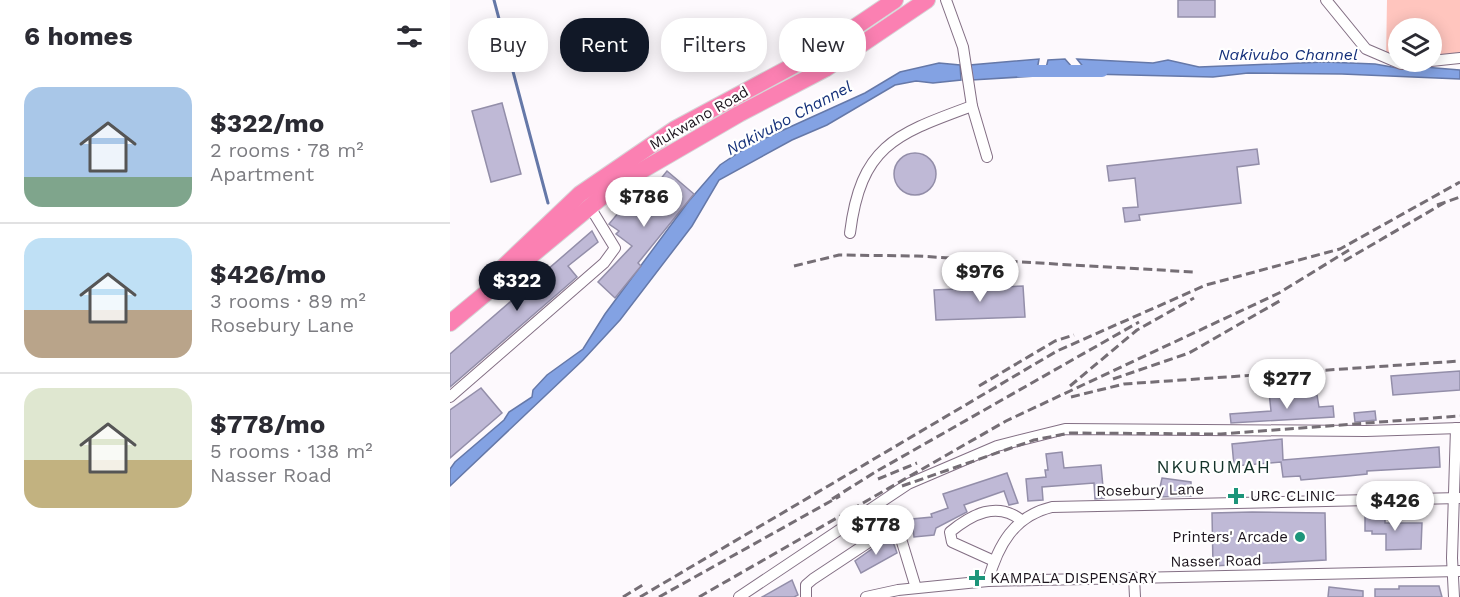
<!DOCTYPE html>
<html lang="en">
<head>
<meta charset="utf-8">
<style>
	:root { --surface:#fff; --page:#f7f7f7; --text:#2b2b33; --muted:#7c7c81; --line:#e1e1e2; --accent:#111827 }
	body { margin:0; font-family:"Work Sans",sans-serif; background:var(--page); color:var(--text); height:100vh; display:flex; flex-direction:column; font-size:22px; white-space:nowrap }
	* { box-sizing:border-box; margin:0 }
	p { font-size:20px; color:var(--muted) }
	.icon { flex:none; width:33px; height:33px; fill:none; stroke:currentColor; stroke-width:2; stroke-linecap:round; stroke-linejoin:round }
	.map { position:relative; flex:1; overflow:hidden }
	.details { display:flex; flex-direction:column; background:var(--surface); width:450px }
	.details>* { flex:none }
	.guide { position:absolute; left:18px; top:18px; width:570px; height:54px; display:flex; gap:12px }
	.tools { position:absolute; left:938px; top:18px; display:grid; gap:12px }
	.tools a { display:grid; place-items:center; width:54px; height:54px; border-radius:50%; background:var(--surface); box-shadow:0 3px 15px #0003; font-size:30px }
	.price { position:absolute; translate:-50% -51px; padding:0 14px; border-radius:21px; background:#fff; color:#222; font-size:20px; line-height:39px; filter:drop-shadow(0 2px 3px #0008) }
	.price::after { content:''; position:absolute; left:50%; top:36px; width:18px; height:14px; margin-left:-9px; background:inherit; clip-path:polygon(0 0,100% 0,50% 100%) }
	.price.on { background:var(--accent); color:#fff }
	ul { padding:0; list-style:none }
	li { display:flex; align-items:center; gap:18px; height:150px; padding:0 24px }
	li+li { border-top:2px solid var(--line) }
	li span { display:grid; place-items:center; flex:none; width:168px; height:120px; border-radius:18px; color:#555 }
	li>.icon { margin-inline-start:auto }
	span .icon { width:72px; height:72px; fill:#fffc; stroke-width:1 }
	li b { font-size:26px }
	h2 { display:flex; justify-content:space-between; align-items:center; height:72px; padding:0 24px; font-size:26px }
	.pill { padding:0 21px; border-radius:24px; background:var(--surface); box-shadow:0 3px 15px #0003; font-size:21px; line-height:54px }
	.pill.on { background:var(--accent); color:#fff }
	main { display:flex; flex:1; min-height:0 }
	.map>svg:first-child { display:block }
	.green { fill:#ffc5be }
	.water { fill:#83a2e3; stroke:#6578a8; stroke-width:1.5 }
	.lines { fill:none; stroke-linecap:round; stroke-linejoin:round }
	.stream { stroke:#6578a8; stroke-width:3 }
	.canal { stroke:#83a2e3; stroke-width:12 }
	.building { fill:#bfb9d6; stroke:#938ea9; stroke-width:1.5 }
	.minor-casing { stroke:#836f84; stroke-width:12 }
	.highway-casing { stroke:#d6d5d7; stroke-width:18 }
	.minor { stroke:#fff; stroke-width:10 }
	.highway { stroke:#fb80b2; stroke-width:16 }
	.rail { stroke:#756e75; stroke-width:3; stroke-dasharray:9 4.5; stroke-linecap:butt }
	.poi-dot { fill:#1d957a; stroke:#fff; stroke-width:2 }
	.labels { text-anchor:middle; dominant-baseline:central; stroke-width:4.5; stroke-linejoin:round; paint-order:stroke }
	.street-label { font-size:15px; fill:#1e161f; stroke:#fff }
	.poi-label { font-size:15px; fill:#1e161f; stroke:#fff; text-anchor:start }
	.water-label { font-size:16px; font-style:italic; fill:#14307a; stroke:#fff }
	.quarter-label { font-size:18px; letter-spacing:1.5px; fill:#133229; stroke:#fff }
</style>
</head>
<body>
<main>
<section class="details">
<h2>6 homes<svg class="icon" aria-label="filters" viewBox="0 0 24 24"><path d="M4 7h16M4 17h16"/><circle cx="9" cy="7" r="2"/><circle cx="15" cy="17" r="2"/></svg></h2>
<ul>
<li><span style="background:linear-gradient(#a9c7e8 75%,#7fa58c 0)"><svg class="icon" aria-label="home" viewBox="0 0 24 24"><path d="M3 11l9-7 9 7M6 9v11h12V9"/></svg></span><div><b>$322/mo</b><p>2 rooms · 78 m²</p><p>Apartment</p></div></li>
<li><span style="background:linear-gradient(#bfe0f5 60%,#b9a48a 0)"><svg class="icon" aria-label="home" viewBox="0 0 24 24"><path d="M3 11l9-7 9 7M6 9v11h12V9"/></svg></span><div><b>$426/mo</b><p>3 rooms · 89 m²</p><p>Rosebury Lane</p></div></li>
<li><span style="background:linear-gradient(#dfe7d0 60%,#c2b280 0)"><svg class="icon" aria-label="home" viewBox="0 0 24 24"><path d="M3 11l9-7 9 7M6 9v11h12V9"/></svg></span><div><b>$778/mo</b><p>5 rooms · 138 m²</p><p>Nasser Road</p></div></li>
</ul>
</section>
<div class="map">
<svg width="1010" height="597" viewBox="0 0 1010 597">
	<rect width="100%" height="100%" fill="#fdf9fd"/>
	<path class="green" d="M937,0H1010V62H981V28H948V61H936Z"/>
	<g class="water">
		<path d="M589,59L586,76L522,80L520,65Z"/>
		<path d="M615,59L629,75L594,76L598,60Z"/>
		<path d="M627,59L703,63L718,60L749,67L875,62L925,64L953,69L962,66L1010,70V79L892,74L798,73L763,77L639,74Z"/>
		<path d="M489,63L510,65L511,80L483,83L466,81L445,85L377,125L342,140L269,180L242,226L170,320L133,360L0,486V469L5,462L54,420L59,412L82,397L83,390L97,375L133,349L155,314L238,202L270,165L300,145L415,93L450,72Z"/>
	</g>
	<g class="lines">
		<path class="stream" d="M44,0L98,203"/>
		<path class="canal" d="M570,71H652"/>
	</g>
	<g class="building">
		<rect x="728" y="0" width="37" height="17"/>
		<path d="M52,103L71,174L41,182L22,111Z"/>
		<path d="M807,149L809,164L787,167L791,203L689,215L690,220L675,222L673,208L688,207L685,178L659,181L657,166Z"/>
		<circle cx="465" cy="174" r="21"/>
		<path d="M217,171L244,194L188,263L191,266L165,298L148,282L182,246L166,234L169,231L159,224L179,200L188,207Z"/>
		<path d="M142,231L148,242L118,266L127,277L0,387V354Z"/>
		<path d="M573,286L575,317L486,320L484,290Z"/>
		<path d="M1010,371V390L943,395L941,376Z"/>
		<path d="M31,388L52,413L0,458V410Z"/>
		<path d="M835,390L836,398L867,395L869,407L883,406L884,417L781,423L780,414L821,411L819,392Z"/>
		<path d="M925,411L926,420L905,422L904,413Z"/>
		<path d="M832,439L833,460L989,447L990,467L917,471V474L898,476L851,480L850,476L833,477L831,462L784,466L782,444Z"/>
		<path d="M612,452L614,468L651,465L654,498L645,499L644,483L592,487L593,500L578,501L576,479L596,477L595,470H598L596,454Z"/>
		<path d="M557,473L568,503L559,505L554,491L514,505L517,512L486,528L484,535L464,537L462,519L482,517L481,514L498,508L493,494Z"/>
		<path d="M712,478L741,482V496L708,497Z"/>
		<path d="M802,512L875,513L876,560L763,566L762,513Z"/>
		<path d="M915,512H935V523H972L971,549L936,550V534H922V531H915Z"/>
		<path d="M442,539L447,553L411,573L405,561L429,544Z"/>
		<path d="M342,580L348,595L344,597H312Z"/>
		<path d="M949,586H989L992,597H925V589H949Z"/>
		<path d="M879,587L913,591V597H878Z"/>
	</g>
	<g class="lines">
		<g class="minor-casing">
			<g id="minor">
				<path d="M496,0L513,47L522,106L537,157"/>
				<path d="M876,0L916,49L951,64L975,62"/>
				<path d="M981,61L1010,58"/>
				<path d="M400,233C411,145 446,134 522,106"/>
				<path d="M0,397L154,263L165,248L140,207"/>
				<path d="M544,561L502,542L500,532C522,514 547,501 571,520"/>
				<path d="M684,577L685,597"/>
				<path d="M538,581C548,545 564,516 602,507L1010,498"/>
				<path d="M289,597L458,484L547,446L615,429L916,431L1010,428"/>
				<path d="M356,597V585L363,579L440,528L445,530L452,542L466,588"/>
				<path d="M416,597L448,590L538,581L1010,571"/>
				<path d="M1004,597L1002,558L1006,428"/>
			</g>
		</g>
		<g class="highway-casing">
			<g id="highway">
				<path d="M47,273L130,194L225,129L365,54L445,0"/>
				<path d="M0,323L165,186L289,114L375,69L477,0"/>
			</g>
		</g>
		<use href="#minor" class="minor"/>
		<use href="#highway" class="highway"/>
		<g class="rail">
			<path d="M987,205L1010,197"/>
			<path d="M894,261L994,203"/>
			<path d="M344,266L389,255L467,256L744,272"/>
			<path d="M663,379L739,353L833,299"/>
			<path d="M529,386L605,341L624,335"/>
			<path d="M620,386L687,330L744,298"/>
			<path d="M621,397L674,384L1010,361"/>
			<path d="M428,479L467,463"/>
			<path d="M452,486L584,440L620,433L771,434L1010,416"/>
			<path d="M382,499L427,471L689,322"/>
			<path d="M173,597L196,583"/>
			<path d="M190,597L607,351L756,285L890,249L1010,182"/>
			<path d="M209,597L390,496"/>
			<path d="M249,597L556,421L829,293L899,250"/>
		</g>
	</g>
	<g class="poi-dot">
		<path d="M783 487h6v6h6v6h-6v6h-6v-6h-6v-6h6z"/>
		<circle cx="850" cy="537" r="6"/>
		<path d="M524 569h6v6h6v6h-6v6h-6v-6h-6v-6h6z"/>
	</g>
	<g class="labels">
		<g class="street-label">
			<text transform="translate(249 118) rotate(-30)">Mukwano Road</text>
			<text transform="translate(700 490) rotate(-1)">Rosebury Lane</text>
			<text transform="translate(766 561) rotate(-1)">Nasser Road</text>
		</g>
		<g class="poi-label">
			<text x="800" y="496">URC CLINIC</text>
			<text x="838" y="537" text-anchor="end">Printers' Arcade</text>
			<text x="540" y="578">KAMPALA DISPENSARY</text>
		</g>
		<g class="water-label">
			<text x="838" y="54">Nakivubo Channel</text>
			<text transform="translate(339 118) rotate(-28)">Nakivubo Channel</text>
		</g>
		<g class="quarter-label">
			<text x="764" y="466">NKURUMAH</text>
		</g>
	</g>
</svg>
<div class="tools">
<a><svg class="icon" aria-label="layers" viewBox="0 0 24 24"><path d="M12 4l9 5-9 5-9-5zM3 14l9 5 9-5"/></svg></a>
</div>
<b class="price" style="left:194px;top:228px">$786</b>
<b class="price" style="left:530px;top:303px">$976</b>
<b class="price on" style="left:67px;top:312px">$322</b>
<b class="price" style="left:837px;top:410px">$277</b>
<b class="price" style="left:945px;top:532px">$426</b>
<b class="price" style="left:426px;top:556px">$778</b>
<div class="guide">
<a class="pill">Buy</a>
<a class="pill on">Rent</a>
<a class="pill">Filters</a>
<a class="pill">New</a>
</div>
</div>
</main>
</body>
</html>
